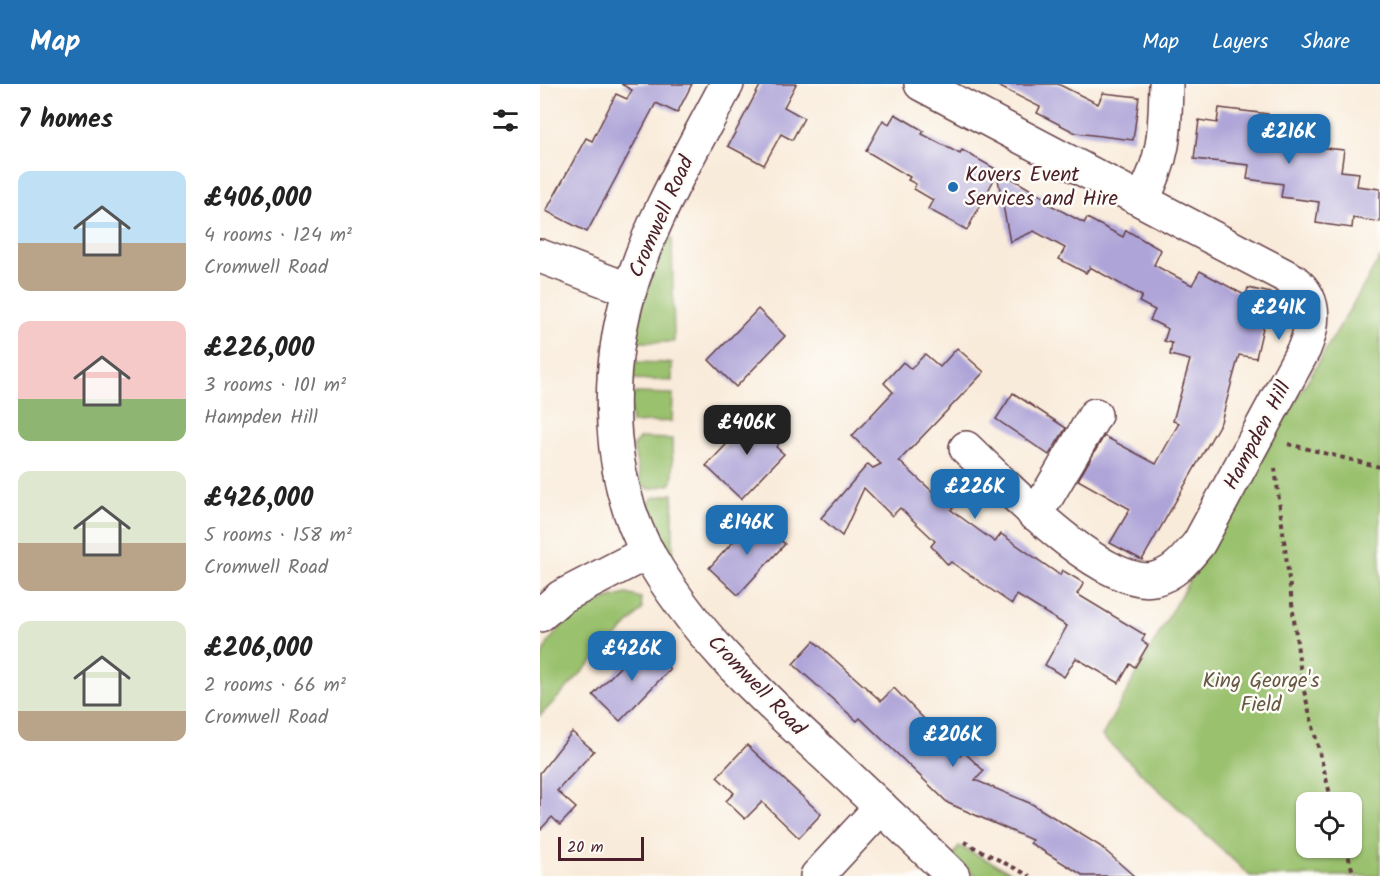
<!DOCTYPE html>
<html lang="en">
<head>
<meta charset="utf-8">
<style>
	:root { --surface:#fff; --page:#f2f2f2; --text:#222; --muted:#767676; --accent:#1f6fb2 }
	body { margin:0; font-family:Kalam,sans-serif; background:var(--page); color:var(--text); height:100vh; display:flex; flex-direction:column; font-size:22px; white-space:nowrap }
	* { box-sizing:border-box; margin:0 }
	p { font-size:20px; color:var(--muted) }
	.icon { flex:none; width:33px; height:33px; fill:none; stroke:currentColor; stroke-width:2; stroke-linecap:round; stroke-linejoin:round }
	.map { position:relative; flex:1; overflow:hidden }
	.side { display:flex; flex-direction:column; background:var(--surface); width:540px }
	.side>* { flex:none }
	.controls { position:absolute; left:756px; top:708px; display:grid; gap:12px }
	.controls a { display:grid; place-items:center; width:66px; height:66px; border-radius:12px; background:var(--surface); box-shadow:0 2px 4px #0004; font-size:30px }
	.scale { position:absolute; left:18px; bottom:15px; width:86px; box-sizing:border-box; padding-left:6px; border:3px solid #4a1f2b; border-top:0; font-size:16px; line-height:21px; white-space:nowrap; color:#4a1f2b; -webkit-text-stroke:4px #fdfcf7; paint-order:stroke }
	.price { position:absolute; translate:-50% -51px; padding:0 14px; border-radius:12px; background:var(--accent); color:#fff; font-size:20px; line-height:39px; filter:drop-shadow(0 2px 3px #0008) }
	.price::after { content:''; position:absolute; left:50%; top:36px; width:18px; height:14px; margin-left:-9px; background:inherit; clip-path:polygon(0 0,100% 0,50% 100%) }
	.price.on { background:#222; color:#fff }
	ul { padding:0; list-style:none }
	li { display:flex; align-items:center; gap:18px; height:150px; padding:0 18px }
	li span { display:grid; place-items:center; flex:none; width:168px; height:120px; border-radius:12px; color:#555 }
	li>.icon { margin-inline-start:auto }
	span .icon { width:72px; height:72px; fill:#fffc; stroke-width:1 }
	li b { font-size:26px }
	h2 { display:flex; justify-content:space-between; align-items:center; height:72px; padding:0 18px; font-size:26px }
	header { display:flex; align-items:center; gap:36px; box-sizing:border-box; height:84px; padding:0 30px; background:var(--accent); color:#fff }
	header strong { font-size:28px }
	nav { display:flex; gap:33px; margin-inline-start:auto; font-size:21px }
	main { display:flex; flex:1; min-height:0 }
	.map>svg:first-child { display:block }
	.green { fill:#9ac16d; stroke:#72704c; stroke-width:1.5; fill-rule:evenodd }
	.building { fill:#aea4d8 }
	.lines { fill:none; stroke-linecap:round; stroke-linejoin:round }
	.minor-casing { stroke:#643e45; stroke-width:36 }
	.path { stroke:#643e45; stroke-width:4; stroke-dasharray:4.5 4.5; stroke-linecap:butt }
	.minor { stroke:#fff; stroke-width:33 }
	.poi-dot { fill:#1f6fb2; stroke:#fdfcf7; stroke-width:2 }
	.labels { text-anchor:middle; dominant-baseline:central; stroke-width:5; stroke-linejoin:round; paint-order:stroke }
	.poi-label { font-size:21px; fill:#4a1f2b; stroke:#fdfcf7; text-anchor:start }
	.street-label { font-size:21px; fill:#4a1f2b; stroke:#fdfcf7 }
	.park-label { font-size:21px; fill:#665842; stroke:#fdfcf7 }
</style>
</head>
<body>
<header>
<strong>Map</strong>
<nav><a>Map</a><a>Layers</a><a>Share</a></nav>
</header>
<main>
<section class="side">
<h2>7 homes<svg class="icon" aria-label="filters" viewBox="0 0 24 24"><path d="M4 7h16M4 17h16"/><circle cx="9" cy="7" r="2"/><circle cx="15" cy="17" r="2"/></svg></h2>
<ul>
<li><span style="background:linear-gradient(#bfe0f5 60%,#b9a48a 0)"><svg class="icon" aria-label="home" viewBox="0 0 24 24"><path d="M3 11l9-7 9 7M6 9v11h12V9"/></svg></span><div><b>£406,000</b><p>4 rooms · 124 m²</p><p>Cromwell Road</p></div></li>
<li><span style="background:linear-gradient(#f6c9c9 65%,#8fb573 0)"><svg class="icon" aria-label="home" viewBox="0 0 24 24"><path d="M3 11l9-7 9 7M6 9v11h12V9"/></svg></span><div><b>£226,000</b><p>3 rooms · 101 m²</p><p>Hampden Hill</p></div></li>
<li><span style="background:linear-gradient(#dfe7d0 60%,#b9a48a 0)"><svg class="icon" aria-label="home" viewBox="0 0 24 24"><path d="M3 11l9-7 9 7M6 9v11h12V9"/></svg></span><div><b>£426,000</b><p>5 rooms · 158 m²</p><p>Cromwell Road</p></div></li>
<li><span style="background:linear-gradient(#dfe7d0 75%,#b9a48a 0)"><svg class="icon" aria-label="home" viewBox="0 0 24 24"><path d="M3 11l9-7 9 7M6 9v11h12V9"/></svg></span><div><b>£206,000</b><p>2 rooms · 66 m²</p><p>Cromwell Road</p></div></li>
</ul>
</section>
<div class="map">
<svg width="840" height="792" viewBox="0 0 840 792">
	<rect width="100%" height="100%" fill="#fdfcf7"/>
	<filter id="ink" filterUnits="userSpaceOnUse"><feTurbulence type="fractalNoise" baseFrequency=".0167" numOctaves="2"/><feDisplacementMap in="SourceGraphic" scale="12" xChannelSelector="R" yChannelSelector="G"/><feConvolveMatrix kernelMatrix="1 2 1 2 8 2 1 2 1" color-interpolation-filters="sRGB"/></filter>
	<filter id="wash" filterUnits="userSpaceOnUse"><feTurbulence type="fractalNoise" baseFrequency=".008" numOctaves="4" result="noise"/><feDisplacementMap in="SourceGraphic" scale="24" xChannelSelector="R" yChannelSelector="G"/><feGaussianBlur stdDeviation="1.35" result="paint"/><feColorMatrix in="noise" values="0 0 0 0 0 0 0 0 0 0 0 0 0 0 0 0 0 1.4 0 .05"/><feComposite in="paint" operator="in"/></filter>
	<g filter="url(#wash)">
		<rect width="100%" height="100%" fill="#f9ebda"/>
		<g class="green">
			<path d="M126,152L132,155L134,258H96L103,218Z"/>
			<path d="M840,174V792H710L562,652L636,519ZM766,718H812V764H766Z"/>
			<path d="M91,278L132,279V297L91,295Z"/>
			<path d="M96,309L133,310L132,337L92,339L89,315Z"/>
			<path d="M100,354L132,355L133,393L131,400L109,405L101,400L93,362Z"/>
			<path d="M133,410V468L126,470L108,422L112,414Z"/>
			<path d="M87,510L101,514L102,526L0,632C0,615 0,596 0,580C7,542 53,516 87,510Z"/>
			<path d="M419,762L479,792H436L413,772Z"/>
		</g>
		<g id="blocks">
			<g class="building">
				<path d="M81,0H152L137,29L116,19L47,148L6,127L46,54L52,57L76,10L87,15L92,6Z"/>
				<path d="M221,0H256L244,23L264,34L252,56L241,50L224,81L188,62Z"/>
				<path d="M454,0H518L558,20L563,9L599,13L593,56L536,49L497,29L500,23Z"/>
				<path d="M679,24L728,30L727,40L750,42L749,51L786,55L785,64L804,66L801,87L819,89L817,102L840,105V138L813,134L812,144L776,139L779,118L741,113L743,100L707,95L709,81L654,75L659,36L677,39Z"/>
				<path d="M355,30L384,47L382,50L420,70L422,66L459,87L505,114L503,117L544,139L547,134L583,153L586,146L621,166L614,181L652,201L660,187L706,212L708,204L731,209L716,274L699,271L681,338L602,476L570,459L590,425L538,396L564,352L616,380L639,339L633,337L650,276L630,271L632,259L624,257L628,245L610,236L615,226L599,218L602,212L550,183L546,189L519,175L525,164L494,147L470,158L457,90L427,146L388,125L393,116L374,105L376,100L368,96L370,93L326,67L343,36L349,40Z"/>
				<path d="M218,225L245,252L196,303L169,276Z"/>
				<path d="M417,264L444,288L359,377L394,409L401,401L410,409L419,418L411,426L455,458L461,450L520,491L522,486L544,499L537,510L605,551L602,557L608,561L595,583L590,580L579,599L536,574L524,593L505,581L527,542L477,511L472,520L411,478L408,481L391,462L395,457L360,424L352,432L324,404L302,452L281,434L328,380L333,384L341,380L312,352L353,308L344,299L363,278L371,285L385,270L400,283Z"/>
				<path d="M473,309L526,344L509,371L456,335Z"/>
				<path d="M216,329L243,355L236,363L244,370L201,415L166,382Z"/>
				<path d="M216,433L245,460L198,511L169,484Z"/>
				<path d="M274,557L341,617L354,604L420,672L424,668L444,687L435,696L492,720L560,762L594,792H544L490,759L492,756L408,719L320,634L317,637L253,580Z"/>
				<path d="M103,559L130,585L80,637L53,611Z"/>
				<path d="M32,648L54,667L17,707L36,724L20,741L12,733L0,746V689Z"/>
				<path d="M207,661L281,730L259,754L222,718L205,735L186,717L194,709L177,693Z"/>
			</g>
		</g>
	</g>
	<g filter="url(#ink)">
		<use href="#blocks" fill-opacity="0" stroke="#643e45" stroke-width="1.5"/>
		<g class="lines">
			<g class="minor-casing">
				<g id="minor">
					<path d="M187,0C152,67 112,133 90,205C65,288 66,392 108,469C151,546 215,606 279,665C324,707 369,749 413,792"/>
					<path d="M381,0L753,196C777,215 775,239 764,265L659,459C646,475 635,490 614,495C564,506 461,397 426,364"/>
					<path d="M602,116C625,74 625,47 626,0"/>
					<path d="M0,172L90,206"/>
					<path d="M493,429L506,414L555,331"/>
					<path d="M0,531L21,513L108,468"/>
					<path d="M277,792L341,723"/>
				</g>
			</g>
			<g class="path">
				<path d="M748,360L840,383"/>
				<path d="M735,384L762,599L792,718"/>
				<path d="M424,758L490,792"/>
				<path d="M806,764L814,792"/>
			</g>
			<use href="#minor" class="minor"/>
		</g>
	</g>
	<circle class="poi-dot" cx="413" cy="103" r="6"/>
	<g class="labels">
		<g class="poi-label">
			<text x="425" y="91">Kovers Event<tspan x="425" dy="24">Services and Hire</tspan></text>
		</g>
		<g class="street-label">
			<text transform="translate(122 133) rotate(-66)">Cromwell Road</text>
			<text transform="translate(718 352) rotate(-62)">Hampden Hill</text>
			<text transform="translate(216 602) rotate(46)">Cromwell Road</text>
		</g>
		<g class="park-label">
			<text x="721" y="597">King George's<tspan x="721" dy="24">Field</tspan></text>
		</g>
	</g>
</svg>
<div class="controls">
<a><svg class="icon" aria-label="locate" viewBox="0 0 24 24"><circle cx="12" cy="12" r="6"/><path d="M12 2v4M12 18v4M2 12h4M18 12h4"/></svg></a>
</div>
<div class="scale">20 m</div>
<b class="price" style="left:749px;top:81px">£216K</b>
<b class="price" style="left:739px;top:257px">£241K</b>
<b class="price on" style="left:207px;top:372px">£406K</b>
<b class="price" style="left:435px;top:436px">£226K</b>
<b class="price" style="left:207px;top:472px">£146K</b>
<b class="price" style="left:92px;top:598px">£426K</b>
<b class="price" style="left:413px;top:684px">£206K</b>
</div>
</main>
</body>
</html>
